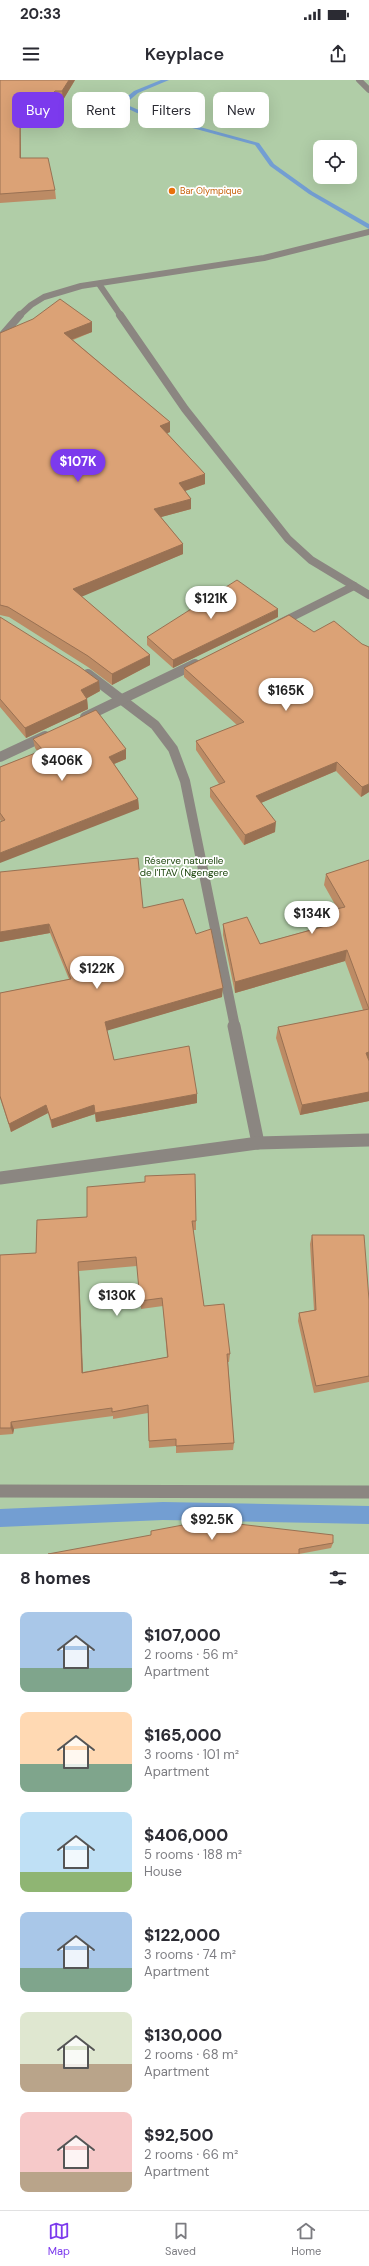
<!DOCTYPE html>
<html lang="en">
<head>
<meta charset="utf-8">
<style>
	:root { --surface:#fff; --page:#f7f7f7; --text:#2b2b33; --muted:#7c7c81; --line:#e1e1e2; --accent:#7c3aed }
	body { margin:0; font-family:"DM Sans",sans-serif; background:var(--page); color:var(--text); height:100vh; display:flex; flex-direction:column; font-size:15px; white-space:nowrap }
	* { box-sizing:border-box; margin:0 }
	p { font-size:13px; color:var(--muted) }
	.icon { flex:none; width:22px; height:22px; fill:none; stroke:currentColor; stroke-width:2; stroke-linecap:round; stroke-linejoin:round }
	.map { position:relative; height:1474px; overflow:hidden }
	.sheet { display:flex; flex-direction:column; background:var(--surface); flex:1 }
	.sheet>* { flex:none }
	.guide { position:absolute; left:12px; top:12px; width:345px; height:36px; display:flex; gap:8px }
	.tools { position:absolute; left:313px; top:60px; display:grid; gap:8px }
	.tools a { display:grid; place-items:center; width:44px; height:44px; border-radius:8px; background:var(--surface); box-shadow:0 4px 16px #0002; font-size:20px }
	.price { position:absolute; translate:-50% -34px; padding:0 9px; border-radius:14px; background:#fff; color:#222; font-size:13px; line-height:26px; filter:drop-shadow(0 1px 2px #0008) }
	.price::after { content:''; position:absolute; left:50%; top:24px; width:12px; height:9px; margin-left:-6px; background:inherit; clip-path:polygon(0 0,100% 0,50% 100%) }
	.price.on { background:var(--accent); color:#fff }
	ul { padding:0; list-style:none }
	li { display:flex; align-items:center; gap:12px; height:100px; padding:0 20px }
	li span { display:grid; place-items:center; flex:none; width:112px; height:80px; border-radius:8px; color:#555 }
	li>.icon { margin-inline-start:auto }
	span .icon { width:48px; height:48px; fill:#fffc; stroke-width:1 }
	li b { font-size:17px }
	h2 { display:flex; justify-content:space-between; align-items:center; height:48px; padding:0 20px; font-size:17px }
	.chip { padding:0 14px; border-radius:8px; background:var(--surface); box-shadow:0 4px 16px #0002; font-size:14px; line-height:36px }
	.chip.on { background:var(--accent); color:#fff }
	.status { display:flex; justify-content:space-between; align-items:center; height:28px; padding:0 20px; background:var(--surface); direction:ltr }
	.status svg { height:11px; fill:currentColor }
	header { display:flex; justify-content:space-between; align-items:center; height:52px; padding:0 20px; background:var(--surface); font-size:18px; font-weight:600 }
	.tabs { display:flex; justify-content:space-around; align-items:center; height:56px; border-top:1px solid var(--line); background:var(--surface); font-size:11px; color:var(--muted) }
	.tabs a { display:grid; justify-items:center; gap:2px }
	.tabs .on { color:var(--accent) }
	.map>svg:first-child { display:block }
	.green { fill:#b0cda7; fill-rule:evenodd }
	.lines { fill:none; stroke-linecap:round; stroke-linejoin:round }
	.stream { fill:#739ed2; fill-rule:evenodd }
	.minor-far3 { stroke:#8b8681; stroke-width:6 }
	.minor-far2 { stroke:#8b8681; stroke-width:8 }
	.minor-far1 { stroke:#8b8681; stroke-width:10 }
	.minor { stroke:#8b8681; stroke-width:13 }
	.wall { fill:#bc8b65; fill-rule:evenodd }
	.shaded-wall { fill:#997153 }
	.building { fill:#dba276; stroke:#997153; fill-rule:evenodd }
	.food-dot { fill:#e8710a; stroke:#fff; stroke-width:1.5 }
	.labels { text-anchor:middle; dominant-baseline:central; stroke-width:3.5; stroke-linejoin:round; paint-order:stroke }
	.far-food-label { font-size:9px; fill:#c56008; stroke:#fff; text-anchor:start }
	.park-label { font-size:10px; fill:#1e470e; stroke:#fff }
</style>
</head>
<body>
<div class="status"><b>20:33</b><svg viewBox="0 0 49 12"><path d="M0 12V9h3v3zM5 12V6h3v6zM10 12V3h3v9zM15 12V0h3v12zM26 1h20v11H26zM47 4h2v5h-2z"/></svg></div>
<header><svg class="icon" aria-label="menu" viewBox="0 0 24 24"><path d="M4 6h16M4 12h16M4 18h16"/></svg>Keyplace<svg class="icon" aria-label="share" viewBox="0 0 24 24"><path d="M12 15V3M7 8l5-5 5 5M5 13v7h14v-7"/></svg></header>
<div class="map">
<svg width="369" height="1474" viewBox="0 0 369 1474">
	<rect width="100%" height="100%" fill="#edded4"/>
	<path class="green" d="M0,0H369V1474H0ZM320,67H350V97H320Z"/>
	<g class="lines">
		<g class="stream">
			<path d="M161,0H169L138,13L125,24L141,31L259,63L274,84L313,112L369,144V149L309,114L270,86L255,65L137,33L118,24L134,11Z"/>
			<path d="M163,1422L369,1426V1444L163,1440L0,1447V1429Z"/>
		</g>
		<g class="minor-far3">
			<path d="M359,0L369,10"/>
			<path d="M99,204L121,236"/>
			<path d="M19,236L31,225L44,217L81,206L264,178L369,152"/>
		</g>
		<g class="minor-far2">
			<path d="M120,235L185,329L288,459L311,480L369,515"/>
			<path d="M0,258L20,235"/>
			<path d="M280,543L354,506"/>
		</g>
		<g class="minor-far1">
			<path d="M88,594L155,645L173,669L185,701L235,947"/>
			<path d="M85,637L195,584"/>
			<path d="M0,677L45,656"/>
		</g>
		<g class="minor">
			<path d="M234,946L258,1063"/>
			<path d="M0,1098L258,1063L369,1060"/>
			<path d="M0,1411L369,1412"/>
		</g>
	</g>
	<g class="wall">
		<path d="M0,0H75L63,20L55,19L52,24L20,22L21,78L55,110L56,119L0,123Z"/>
		<path d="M92,242V252L73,260L170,342V352L167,353L205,394V404L185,411L191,419V429L161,437L183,464V474L81,516L150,575V585L112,605L88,587L9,537L0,535V253Z"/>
		<path d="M289,535L369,712L361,717L336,691L261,723L275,752L244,765L210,717V708L219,704L196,670V661L237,645L184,597V588Z"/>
		<path d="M0,537L100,611L87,618L88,629L26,658L0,627Z"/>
		<path d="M278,537L173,588L147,565V557Z"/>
		<path d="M33,659L126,679L114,684L138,719L139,729L1,741L0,740V687L38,672L35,668Z"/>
		<path d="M369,780V1021L300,1035L276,958L278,947L363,930L345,881L235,913L223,855V844L260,864L327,845L326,842L328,831L337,828L324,805L326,794Z"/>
		<path d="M0,792L143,828L196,854L222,917L107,950L114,980L197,1023L96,1042L95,1034L52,1048L48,1033L11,1052L0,1018V913L69,899L50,853L0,862Z"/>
		<path d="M37,1140L196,1141V1150H193L204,1226L230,1274L229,1282H228L234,1363L233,1370L176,1373V1366L149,1368L148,1333L113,1339V1336L14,1349L13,1354L0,1355V1175L36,1173ZM137,1186L141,1229L163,1226L167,1277L83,1292L79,1191Z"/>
		<path d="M312,1155L369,1220V1302L314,1313L298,1241L299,1233L314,1230L310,1164Z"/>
		<path d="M221,1442L333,1463L331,1468L299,1474Z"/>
	</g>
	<g class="shaded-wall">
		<path d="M69,0H75L63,20L62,11Z"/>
		<path d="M55,11V19L52,24L51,16Z"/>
		<path d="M20,13V22L21,86L20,78Z"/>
		<path d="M92,242V252L65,262L64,253Z"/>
		<path d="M170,342V352L161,356L160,346Z"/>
		<path d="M205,394V404L179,413V403Z"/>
		<path d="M191,419V429L154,439V429Z"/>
		<path d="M183,464V474L74,520L73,509Z"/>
		<path d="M278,529V537L173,588V580Z"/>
		<path d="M150,575V585L112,605V594Z"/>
		<path d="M99,601L100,611L82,621L81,610Z"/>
		<path d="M87,619L88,629L26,658L25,648Z"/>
		<path d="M126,669V679L109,686V677Z"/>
		<path d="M337,682L336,691L256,725V716Z"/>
		<path d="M369,704V712L361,717L362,707Z"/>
		<path d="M138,719L139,729L0,783V773Z"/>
		<path d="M276,742L275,752L244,765L245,755Z"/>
		<path d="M49,844L50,853L0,862V852Z"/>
		<path d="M347,870L345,881L235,913V902Z"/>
		<path d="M223,908L222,917L106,951L105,942Z"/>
		<path d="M369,972V982L366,973Z"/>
		<path d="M369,1012V1021L300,1035L302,1025Z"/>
		<path d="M197,1014V1023L96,1042L95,1033Z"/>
		<path d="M46,1025L48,1033L11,1052L9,1044Z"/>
		<path d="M94,1025L95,1034L52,1048L51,1040Z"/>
		<path d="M78,1182L79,1191L83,1300L82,1293Z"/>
		<path d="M11,1342L14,1349L13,1354L11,1348Z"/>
	</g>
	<g class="building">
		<path d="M0,0H69L62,11H55L51,16L20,13V78H48L55,110L0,114Z"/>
		<path d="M60,219L92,242L64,253L170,342L160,346L205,394L179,403L191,419L154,429L183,464L73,509L150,575L112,594L88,576L8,527L0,525V253L33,239Z"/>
		<path d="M237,500L278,529L173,580L147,557Z"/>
		<path d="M289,535L314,552L334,541L362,564L369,567V704L362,707L337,682L256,716L276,742L245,755L210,708L225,702L196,661L244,642L184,588Z"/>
		<path d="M0,537L80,587L99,601L81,610L87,619L25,648L0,619Z"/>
		<path d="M96,630L126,669L109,677L138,719L0,773V742L5,740L0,733V687L43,670L33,659Z"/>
		<path d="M138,778L143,828L183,819L196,854L211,849L223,908L105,942L114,980L189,966L197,1014L95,1033L94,1025L51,1040L46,1025L9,1044L0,1016V913L71,899L49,844L0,852V792Z"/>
		<path d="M369,780V929L347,870L235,902L223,844L247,837L260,864L333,844L328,831L345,827L326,794Z"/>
		<path d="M369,929V972L366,973L369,981V1012L302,1025L278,947Z"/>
		<path d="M195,1094L196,1141H192L204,1226L224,1224L230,1274H227L234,1363L176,1366V1359L149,1361L148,1325L112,1332V1328L11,1342V1348H0V1175L36,1173L37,1140L87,1137V1107L145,1102V1096ZM136,1177L140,1221L162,1218L168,1277L82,1293L78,1182Z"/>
		<path d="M312,1155H364L369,1220V1296L316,1306L299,1233L316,1230Z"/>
		<path d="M220,1438L221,1442L333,1455V1463L299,1469V1474H48L151,1455V1451Z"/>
	</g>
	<circle class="food-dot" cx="172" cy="111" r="4"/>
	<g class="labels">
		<g class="far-food-label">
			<text x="180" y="111">Bar Olympique</text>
		</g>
		<g class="park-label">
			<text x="184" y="780">Réserve naturelle<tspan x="184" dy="12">de l'ITAV (Ngengere</tspan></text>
		</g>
	</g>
</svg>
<div class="tools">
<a><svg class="icon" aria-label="locate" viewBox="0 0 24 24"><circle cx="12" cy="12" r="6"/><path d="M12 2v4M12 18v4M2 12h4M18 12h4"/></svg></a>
</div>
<b class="price on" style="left:78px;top:403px">$107K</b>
<b class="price" style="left:211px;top:540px">$121K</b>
<b class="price" style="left:286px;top:632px">$165K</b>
<b class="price" style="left:62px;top:702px">$406K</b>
<b class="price" style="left:312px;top:855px">$134K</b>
<b class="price" style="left:97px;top:910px">$122K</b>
<b class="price" style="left:117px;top:1237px">$130K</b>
<b class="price" style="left:212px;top:1461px">$92.5K</b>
<div class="guide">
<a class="chip on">Buy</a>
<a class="chip">Rent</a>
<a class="chip">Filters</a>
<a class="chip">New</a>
</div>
</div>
<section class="sheet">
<h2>8 homes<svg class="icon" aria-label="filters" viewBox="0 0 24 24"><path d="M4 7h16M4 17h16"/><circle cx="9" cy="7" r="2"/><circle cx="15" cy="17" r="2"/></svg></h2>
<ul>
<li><span style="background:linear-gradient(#a9c7e8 70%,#7fa58c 0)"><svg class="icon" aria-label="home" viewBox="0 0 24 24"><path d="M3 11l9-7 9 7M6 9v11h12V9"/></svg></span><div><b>$107,000</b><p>2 rooms · 56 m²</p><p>Apartment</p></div></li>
<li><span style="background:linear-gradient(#ffd9b3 65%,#7fa58c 0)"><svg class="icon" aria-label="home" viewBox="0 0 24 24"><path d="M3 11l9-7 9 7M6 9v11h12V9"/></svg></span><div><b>$165,000</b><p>3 rooms · 101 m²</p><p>Apartment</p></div></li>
<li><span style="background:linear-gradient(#bfe0f5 75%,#8fb573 0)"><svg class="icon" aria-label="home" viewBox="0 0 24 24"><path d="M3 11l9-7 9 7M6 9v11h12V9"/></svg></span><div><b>$406,000</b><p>5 rooms · 188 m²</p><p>House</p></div></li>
<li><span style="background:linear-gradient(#a9c7e8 70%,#7fa58c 0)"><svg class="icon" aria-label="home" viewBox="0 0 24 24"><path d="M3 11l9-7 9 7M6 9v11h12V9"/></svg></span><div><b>$122,000</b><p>3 rooms · 74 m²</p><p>Apartment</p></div></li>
<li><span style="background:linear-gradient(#dfe7d0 65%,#b9a48a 0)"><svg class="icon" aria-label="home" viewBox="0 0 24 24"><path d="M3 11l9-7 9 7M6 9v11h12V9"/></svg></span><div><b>$130,000</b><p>2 rooms · 68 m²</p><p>Apartment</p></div></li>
<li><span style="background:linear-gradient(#f6c9c9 75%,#b9a48a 0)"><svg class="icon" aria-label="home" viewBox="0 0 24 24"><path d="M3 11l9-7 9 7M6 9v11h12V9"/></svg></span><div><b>$92,500</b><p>2 rooms · 66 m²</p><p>Apartment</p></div></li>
</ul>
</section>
<nav class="tabs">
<a class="on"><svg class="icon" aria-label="map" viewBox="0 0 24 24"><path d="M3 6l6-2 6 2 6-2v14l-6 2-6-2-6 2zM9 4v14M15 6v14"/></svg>Map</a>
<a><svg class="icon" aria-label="saved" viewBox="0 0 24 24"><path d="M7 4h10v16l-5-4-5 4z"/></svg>Saved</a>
<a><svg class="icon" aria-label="home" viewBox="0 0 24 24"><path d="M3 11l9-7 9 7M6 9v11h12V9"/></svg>Home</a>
</nav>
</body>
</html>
